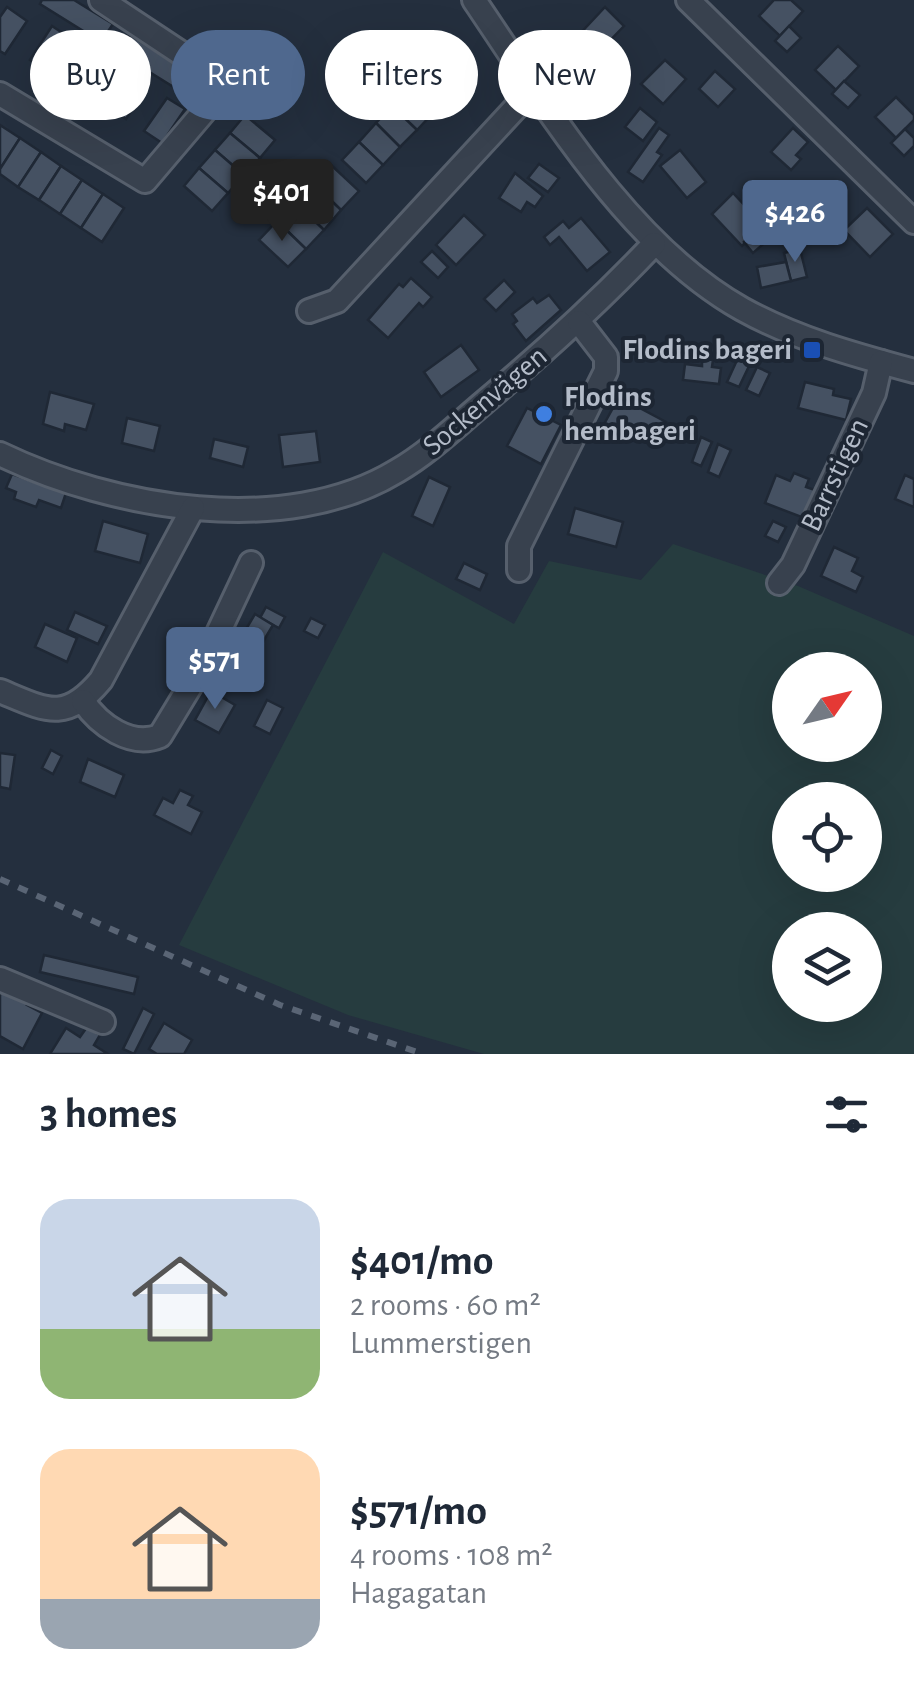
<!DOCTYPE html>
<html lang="en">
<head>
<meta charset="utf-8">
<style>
	:root { --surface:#fff; --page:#f2f2f3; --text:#1f2937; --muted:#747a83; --accent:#4f688e }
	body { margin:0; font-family:"Alegreya Sans",sans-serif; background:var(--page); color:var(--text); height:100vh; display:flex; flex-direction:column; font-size:38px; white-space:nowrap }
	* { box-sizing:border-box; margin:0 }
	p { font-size:32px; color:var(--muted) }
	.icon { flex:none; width:55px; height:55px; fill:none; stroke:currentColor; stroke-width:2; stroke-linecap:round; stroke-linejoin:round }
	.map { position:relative; height:1054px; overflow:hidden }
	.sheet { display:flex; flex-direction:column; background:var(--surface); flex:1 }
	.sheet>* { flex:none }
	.top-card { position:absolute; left:30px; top:30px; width:855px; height:90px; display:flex; gap:20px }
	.needle { width:65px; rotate:56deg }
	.fabs { position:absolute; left:772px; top:652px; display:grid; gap:20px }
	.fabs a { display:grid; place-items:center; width:110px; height:110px; border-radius:50%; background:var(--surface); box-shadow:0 10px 40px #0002; font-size:50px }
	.price { position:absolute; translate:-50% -85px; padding:0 22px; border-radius:10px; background:var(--accent); color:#fff; font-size:32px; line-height:65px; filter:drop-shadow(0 2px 5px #0008) }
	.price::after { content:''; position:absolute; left:50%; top:60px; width:30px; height:22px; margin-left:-15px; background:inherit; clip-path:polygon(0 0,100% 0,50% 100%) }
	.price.active { background:#222; color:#fff }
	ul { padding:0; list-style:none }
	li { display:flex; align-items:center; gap:30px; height:250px; padding:0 40px }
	li span { display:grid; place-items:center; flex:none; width:280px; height:200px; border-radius:30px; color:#555 }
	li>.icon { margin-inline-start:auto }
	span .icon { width:120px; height:120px; fill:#fffc; stroke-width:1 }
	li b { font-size:42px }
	h2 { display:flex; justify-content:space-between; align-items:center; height:120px; padding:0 40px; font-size:42px }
	.pill { padding:0 35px; border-radius:45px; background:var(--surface); box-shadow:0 10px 40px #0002; font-size:35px; line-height:90px }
	.pill.active { background:var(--accent); color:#fff }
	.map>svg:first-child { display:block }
	.green { fill:#263c3f; fill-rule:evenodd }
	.building { fill:#455162; stroke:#1f2835; stroke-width:2.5 }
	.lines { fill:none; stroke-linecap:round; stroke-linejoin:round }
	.minor-casing { stroke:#565f6c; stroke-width:28 }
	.minor { stroke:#38414e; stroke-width:22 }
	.rail { stroke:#5a6575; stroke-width:6; stroke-dasharray:10 10; stroke-linecap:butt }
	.transit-dot { fill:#1a4fb4; stroke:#1d2633; stroke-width:4 }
	.shop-dot { fill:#3f7fe0; stroke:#1d2633; stroke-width:4 }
	.labels { text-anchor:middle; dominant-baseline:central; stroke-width:8; stroke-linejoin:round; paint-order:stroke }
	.poi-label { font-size:30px; font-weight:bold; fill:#b4bcc9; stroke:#1d2633; text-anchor:end }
	.street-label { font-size:30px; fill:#b4bcc9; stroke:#1d2633 }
</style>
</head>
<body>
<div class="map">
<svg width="914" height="1054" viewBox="0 0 914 1054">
	<rect width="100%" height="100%" fill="#242f3e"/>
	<path class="green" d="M673,544L798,586L914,636V1054H484L348,1015L179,945L383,552L514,624L549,561L641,580ZM790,670H865V745H790ZM790,800H865V875H790ZM790,930H865V1005H790Z"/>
	<g class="building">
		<path d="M42,0H74L113,24L101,42L40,4Z"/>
		<path d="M774,0H791L803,11L780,36L759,16Z"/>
		<path d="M7,7L27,21L5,54L0,51V17Z"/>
		<path d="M605,7L624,26L595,56L576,38Z"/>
		<path d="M52,26L70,38L48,72L30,60Z"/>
		<path d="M789,26L801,38L787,52L775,41Z"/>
		<path d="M130,35L191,73L180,91L119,53Z"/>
		<path d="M838,46L859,66L836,90L815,70Z"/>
		<path d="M92,50L110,61L88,95L70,83Z"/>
		<path d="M665,60L686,79L663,104L641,84Z"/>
		<path d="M424,70L451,95L434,112L409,87Z"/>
		<path d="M715,71L735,89L718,107L699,89Z"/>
		<path d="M130,74L148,85L126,119L108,107Z"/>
		<path d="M844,81L860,95L848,108L832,94Z"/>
		<path d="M409,87L434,112L417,130L392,106Z"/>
		<path d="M896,97L914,115V120L896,138L875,117Z"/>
		<path d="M167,98L185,109L162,143L144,131Z"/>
		<path d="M392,106L417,130L400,147L376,123Z"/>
		<path d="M640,108L657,122L643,141L625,127Z"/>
		<path d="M245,115L275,140L260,158L230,133Z"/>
		<path d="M376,123L400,147L383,165L359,142Z"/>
		<path d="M0,125L20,138L0,169Z"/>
		<path d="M659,128L669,135L657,152L662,155L643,182L628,172Z"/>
		<path d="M793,128L808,142L796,155L801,159L791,170L771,152Z"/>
		<path d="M905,129L914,138V146L904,156L891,143Z"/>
		<path d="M230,133L260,158L244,175L215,150Z"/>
		<path d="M20,138L41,152L18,187L0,174V169Z"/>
		<path d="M359,142L383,165L366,183L342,160Z"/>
		<path d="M215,150L244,175L228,193L199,168Z"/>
		<path d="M680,150L706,182L687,198L660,166Z"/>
		<path d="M41,152L61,166L39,200L18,187Z"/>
		<path d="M329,163L359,191L341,210L312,182Z"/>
		<path d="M539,164L559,178L548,192L528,178Z"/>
		<path d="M61,166L82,180L60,214L39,200Z"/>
		<path d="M199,168L228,193L212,211L184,186Z"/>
		<path d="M515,173L543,196L535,207L527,202L521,212L499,198Z"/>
		<path d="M82,180L103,194L81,228L60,214Z"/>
		<path d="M312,182L341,210L324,230L295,202Z"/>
		<path d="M774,184L797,200L780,216L761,197Z"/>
		<path d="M733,193L763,225L742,246L712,214Z"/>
		<path d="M103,194L124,208L102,242L81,228Z"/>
		<path d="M295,202L324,230L306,249L277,221Z"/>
		<path d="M867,208L893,234L870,257L844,230Z"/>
		<path d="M464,215L485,235L456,265L436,245Z"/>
		<path d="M581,218L610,252L587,271L559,237L550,245L544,237L563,221L569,228Z"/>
		<path d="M277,221L306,249L288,267L259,240Z"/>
		<path d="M767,222L776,233L753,253L744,242Z"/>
		<path d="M800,249L807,277L791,281L784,253Z"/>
		<path d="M432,251L448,267L438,278L421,262Z"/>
		<path d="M786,262L791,281L761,288L757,267Z"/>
		<path d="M411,278L432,297L423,307L419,303L388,338L368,320L399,284L403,287Z"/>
		<path d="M504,280L515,292L496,311L484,299Z"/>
		<path d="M549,295L561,310L526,341L513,324L517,321L512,314L533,298L537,303Z"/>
		<path d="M461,345L479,370L441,397L424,372Z"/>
		<path d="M738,358L750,364L739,387L727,382Z"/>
		<path d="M702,359L713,360L712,367L721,368L719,384L683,380L685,364L702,366Z"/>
		<path d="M757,367L770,373L759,396L746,390Z"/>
		<path d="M805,382L834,389L833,395L851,399L846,420L798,408Z"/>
		<path d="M50,392L94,404L86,430L65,424L64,431L43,424Z"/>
		<path d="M619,397L666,422L653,445L633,434L630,441L603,426Z"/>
		<path d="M527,408L561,425L541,464L507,446Z"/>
		<path d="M127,418L160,426L154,451L122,443Z"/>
		<path d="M316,431L320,462L283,467L279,435Z"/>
		<path d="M701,437L712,442L701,466L692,462Z"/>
		<path d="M214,439L248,447L243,467L210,458Z"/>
		<path d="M718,444L731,450L719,477L708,472Z"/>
		<path d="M794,473L809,479L806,487L815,490L804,518L765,503L776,475L790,481Z"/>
		<path d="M12,474L66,493L61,508L39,500L36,507L14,499L16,492L6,488Z"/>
		<path d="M905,475L914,479V507L895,499Z"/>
		<path d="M429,477L450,487L433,526L412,516Z"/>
		<path d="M575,508L623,522L616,547L568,534Z"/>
		<path d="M103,521L148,534L140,563L95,551Z"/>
		<path d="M773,521L786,527L778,542L765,536Z"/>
		<path d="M834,547L858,558L852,571L863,577L856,592L821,576Z"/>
		<path d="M464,563L487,574L480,590L456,579Z"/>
		<path d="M266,607L285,617L279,628L260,618Z"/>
		<path d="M75,612L107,626L98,644L67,630Z"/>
		<path d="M255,614L273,625L260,647L242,636Z"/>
		<path d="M311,618L325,625L318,638L304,631Z"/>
		<path d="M45,624L77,638L67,662L35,647Z"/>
		<path d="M211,691L235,705L219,733L195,720Z"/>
		<path d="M267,700L283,708L270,734L254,726Z"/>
		<path d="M51,750L62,756L53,774L42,768Z"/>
		<path d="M0,753L15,755L10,789L0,787Z"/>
		<path d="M88,759L124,775L115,797L80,782Z"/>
		<path d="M180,790L193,796L188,805L202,812L191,834L154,815L163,798L173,803Z"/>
		<path d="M44,955L138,977L134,994L40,972Z"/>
		<path d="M0,989L33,995L27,1005L42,1013L23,1049L0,1036Z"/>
		<path d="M143,1008L154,1014L134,1054L123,1049Z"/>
		<path d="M164,1023L192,1040L184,1054H157L149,1049Z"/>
		<path d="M87,1027L100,1035L94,1045L108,1054H50L66,1028L80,1037Z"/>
	</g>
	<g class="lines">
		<g class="minor-casing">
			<g id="minor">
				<path d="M474,0C546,106 628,245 742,309C796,339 855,355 914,371"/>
				<path d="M688,0L914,222"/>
				<path d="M0,94L145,181L219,94L202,67L101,0"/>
				<path d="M309,311L337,301L534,88"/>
				<path d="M0,454C112,508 285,539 397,471C428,453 454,428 481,405C542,354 599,302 654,244"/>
				<path d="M519,570V546L606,371V357L579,322"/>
				<path d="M779,583L793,565L874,393L881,362"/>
				<path d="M0,691C46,710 65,723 101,680L193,508"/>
				<path d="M83,701C99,725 131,748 160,736L203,665L251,563"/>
				<path d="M0,979L103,1022"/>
			</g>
		</g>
		<use href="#minor" class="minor"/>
		<path class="rail" d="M0,879L280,1005L423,1054"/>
	</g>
	<rect class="transit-dot" x="802" y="340" width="20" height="20" rx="5"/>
	<circle class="shop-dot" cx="544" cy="414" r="10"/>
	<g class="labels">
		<g class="poi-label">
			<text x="792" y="350">Flodins bageri</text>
			<text x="564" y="397" text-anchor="start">Flodins<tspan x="564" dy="34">hembageri</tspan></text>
		</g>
		<g class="street-label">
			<text transform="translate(485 401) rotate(-40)">Sockenvägen</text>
			<text transform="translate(835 475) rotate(-65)">Barrstigen</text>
		</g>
	</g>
</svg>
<div class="fabs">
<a><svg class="needle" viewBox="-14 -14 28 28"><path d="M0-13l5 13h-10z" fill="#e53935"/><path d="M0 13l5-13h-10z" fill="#747a83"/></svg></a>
<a><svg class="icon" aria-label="locate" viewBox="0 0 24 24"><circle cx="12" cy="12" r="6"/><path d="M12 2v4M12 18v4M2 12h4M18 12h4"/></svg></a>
<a><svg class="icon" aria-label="layers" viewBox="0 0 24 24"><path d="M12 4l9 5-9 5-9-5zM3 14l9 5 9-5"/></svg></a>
</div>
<b class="price active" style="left:282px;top:244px">$401</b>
<b class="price" style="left:795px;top:265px">$426</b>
<b class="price" style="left:215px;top:712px">$571</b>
<div class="top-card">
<a class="pill">Buy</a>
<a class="pill active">Rent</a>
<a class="pill">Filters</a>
<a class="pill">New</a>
</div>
</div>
<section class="sheet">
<h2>3 homes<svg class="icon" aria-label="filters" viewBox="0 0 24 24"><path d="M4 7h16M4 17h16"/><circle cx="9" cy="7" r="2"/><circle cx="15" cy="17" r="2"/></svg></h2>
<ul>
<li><span style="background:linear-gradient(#c9d6e8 65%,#8fb573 0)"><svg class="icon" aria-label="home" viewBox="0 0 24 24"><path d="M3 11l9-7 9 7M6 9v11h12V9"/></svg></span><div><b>$401/mo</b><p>2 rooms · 60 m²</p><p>Lummerstigen</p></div></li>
<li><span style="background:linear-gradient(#ffd9b3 75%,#9aa5b1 0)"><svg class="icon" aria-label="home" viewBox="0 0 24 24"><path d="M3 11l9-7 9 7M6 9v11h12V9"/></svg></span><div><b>$571/mo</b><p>4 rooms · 108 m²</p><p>Hagagatan</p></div></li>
</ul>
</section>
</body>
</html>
